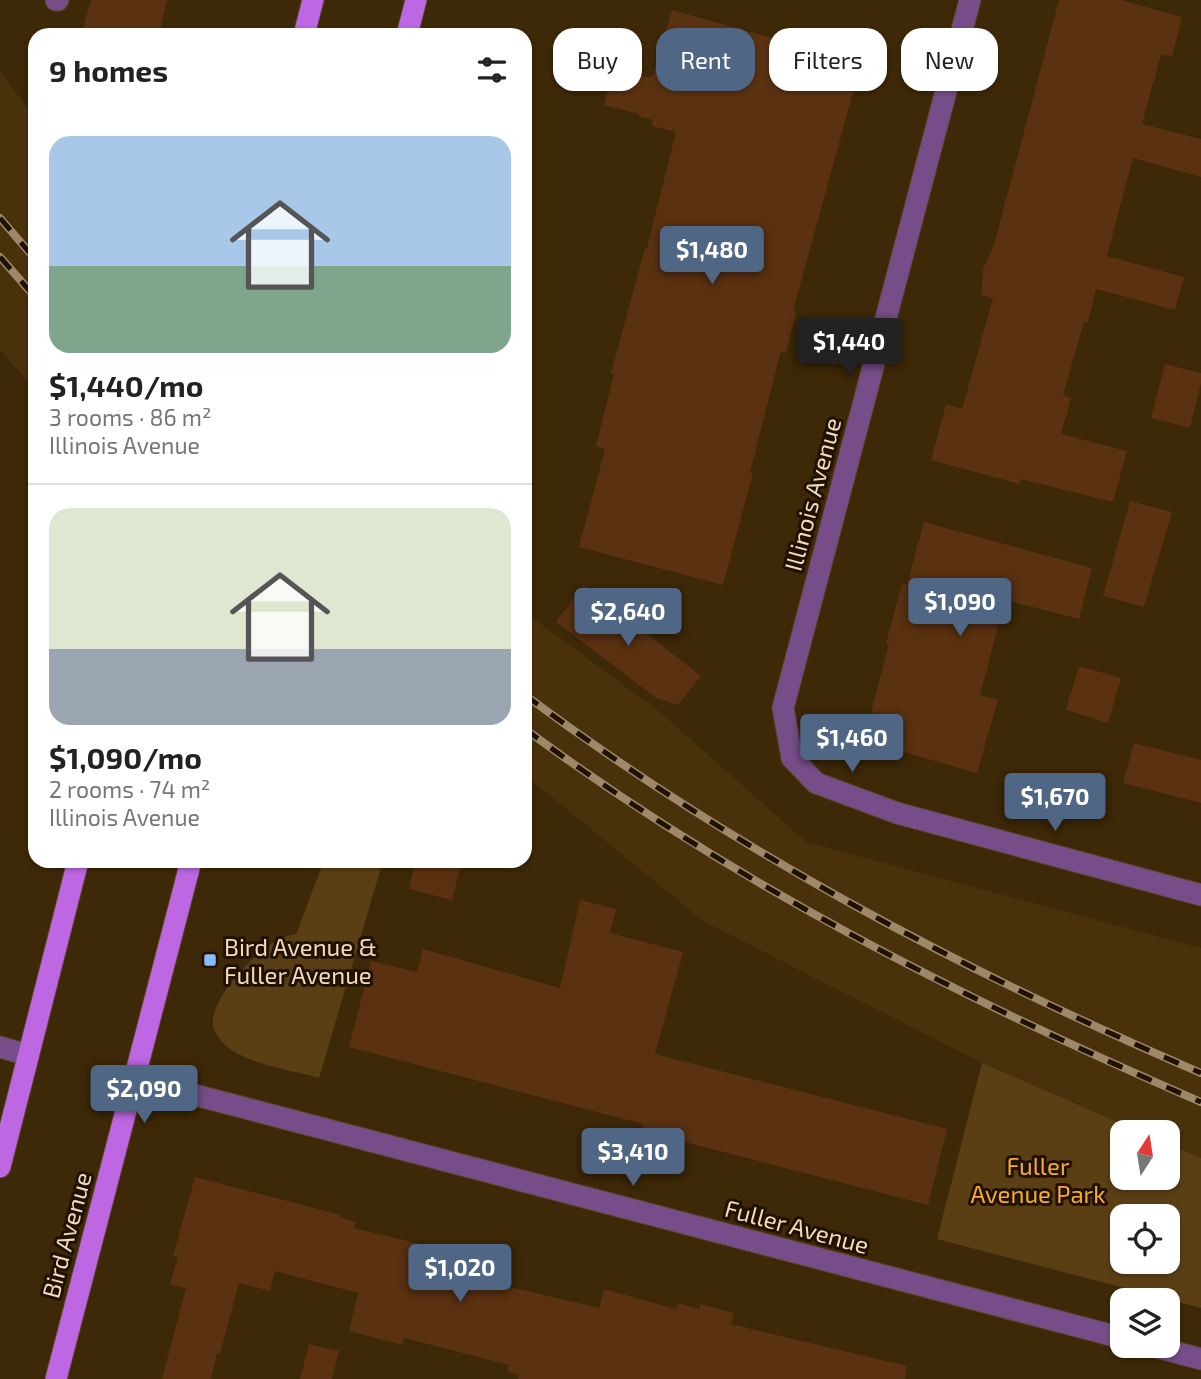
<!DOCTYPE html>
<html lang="en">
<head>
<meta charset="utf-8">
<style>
	:root { --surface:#fff; --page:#f2f2f2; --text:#222; --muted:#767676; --line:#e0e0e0; --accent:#4f6784 }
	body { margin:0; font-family:"Exo 2",sans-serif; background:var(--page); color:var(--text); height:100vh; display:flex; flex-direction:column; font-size:26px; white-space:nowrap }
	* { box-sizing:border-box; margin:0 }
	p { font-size:23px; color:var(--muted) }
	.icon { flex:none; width:38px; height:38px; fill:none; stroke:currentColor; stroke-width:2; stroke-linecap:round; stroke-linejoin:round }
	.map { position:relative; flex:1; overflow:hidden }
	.panel { position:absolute; left:28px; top:28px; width:504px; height:840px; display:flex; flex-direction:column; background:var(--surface); border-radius:21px; box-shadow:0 2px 5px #0004 }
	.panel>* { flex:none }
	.hud { position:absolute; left:553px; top:28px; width:542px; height:63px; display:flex; gap:14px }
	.needle { width:46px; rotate:12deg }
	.controls { position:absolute; left:1110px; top:1120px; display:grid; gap:14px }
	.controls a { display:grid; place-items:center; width:70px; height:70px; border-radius:14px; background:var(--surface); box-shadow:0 2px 5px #0004; font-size:35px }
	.price { position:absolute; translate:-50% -60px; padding:0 16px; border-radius:7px; background:var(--accent); color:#fff; font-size:23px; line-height:46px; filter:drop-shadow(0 2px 4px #0008) }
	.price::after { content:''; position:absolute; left:50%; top:42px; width:21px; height:16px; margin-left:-10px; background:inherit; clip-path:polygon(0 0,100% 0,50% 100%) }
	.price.current { background:#222; color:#fff }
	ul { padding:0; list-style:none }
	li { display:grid; align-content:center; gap:14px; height:371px; padding:0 21px }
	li+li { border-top:2px solid var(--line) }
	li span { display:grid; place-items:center; height:217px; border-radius:21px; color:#555 }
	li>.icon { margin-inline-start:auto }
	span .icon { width:126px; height:126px; fill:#fffc; stroke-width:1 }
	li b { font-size:30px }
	h2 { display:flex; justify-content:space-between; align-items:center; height:84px; padding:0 21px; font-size:30px }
	.chip { padding:0 24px; border-radius:21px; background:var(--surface); box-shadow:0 2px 5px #0004; font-size:24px; line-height:63px }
	.chip.current { background:var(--accent); color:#fff }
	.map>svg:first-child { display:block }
	.built { fill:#49310c }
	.green { fill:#5a3e14; fill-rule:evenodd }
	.building { fill:#5a3111 }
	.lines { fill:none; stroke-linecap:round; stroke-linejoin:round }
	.minor-casing { stroke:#5a4524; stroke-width:23 }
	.major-casing { stroke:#5a4524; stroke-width:23 }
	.minor { stroke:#764d88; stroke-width:21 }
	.major { stroke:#bd67e2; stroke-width:21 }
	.rail-casing { stroke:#9d8869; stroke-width:8 }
	.rail { stroke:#211100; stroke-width:5; stroke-dasharray:16; stroke-linecap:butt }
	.poi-dot { fill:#87bbfb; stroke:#211100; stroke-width:2.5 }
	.labels { text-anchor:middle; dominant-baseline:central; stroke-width:6; stroke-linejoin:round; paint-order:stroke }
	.street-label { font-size:24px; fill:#f1dbbe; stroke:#211100 }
	.poi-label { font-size:24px; fill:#f1dbbe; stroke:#211100; text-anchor:start }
	.park-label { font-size:24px; fill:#f8ad2e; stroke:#211100 }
</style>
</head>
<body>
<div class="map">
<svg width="1201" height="1379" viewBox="0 0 1201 1379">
	<rect width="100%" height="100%" fill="#3d2807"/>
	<g class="built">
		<path d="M0,71L35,118V389L0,350Z"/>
		<path d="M525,612L661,713L806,842L1201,948V1158L1167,1144V1132H1141L982,1063L703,921L525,775Z"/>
	</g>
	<g class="green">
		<path d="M324,861H383L319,1078C291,1070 244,1064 223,1043C217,1036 211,1028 213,1019C216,992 257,950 281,938C285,936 291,935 296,934Z"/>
		<path d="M982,1063L1141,1132H1122V1178H1167V1144L1201,1158V1308L937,1239ZM1122,1216H1167V1262H1122Z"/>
	</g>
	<g class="building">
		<path d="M91,0H167L159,35H107L83,28Z"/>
		<path d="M1059,0H1121L1182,17L1172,57L1161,54L1142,124L1201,139V177L1133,158L1107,256L1184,277L1175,310L1096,289L1088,323L1084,322L1063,395L1071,398L1061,434L1127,451L1113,502L1021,479L1020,484L931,460L946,404L962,409L993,298L981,295L983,269L994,245Z"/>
		<path d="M672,10L861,63L793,311L796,312L786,353L781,351L750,472L753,473L723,585L579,547L605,449L596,446L614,374L611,373L645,248H647L676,132L652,126L653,120L638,116L639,114L604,105L614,68L650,78L651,75L653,76Z"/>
		<path d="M1165,364L1201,373V383L1190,428L1151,418Z"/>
		<path d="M1130,501L1172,512L1144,607L1103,596Z"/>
		<path d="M924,522L1092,568L1079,619L1005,600L980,695L998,700L977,773L886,747L891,720L871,712L889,644L886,643L902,584L907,585Z"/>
		<path d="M584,585L701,676L678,705L656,698L556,622Z"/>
		<path d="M1079,666L1121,678L1108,723L1066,710Z"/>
		<path d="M1134,743L1201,760V803L1123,783Z"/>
		<path d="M415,861H462L452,900L409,889Z"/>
		<path d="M580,900L616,909L610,933L683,952L655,1054L947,1129L928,1205L642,1131L643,1124L349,1047L371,961L417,972L423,949L560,988Z"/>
		<path d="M195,1177L341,1215L340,1217L356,1222L354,1228L502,1264L497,1284L599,1308L604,1289L676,1309L678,1303L699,1309L700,1304L734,1313L731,1324L907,1366L905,1379H518L519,1375L508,1372L509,1365L404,1338L402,1345L349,1331L358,1293L275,1271L270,1291L239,1283L220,1354L217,1353L211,1379H162L186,1288L170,1284L178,1257L173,1256Z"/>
		<path d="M309,1344L339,1351L332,1379H300Z"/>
	</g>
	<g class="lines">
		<g class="minor-casing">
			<g id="minor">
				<path d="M56,0H58"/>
				<path d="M970,0L783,708L792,758L816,783L897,813L1201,895"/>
				<path d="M0,1047L28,1055"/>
				<path d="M134,1079L1122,1338"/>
				<path d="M1152,1346L1201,1359"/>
			</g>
		</g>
		<g class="major-casing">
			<g id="major">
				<path d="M304,35L313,0"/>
				<path d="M407,35L416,0"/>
				<path d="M0,1167L78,861"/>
				<path d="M56,1379L191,861"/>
			</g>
		</g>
		<use href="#minor" class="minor"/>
		<use href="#major" class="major"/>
		<g class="rail-casing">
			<g id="rail">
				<path d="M0,218L35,259"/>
				<path d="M0,257L35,297"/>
				<path d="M525,695C733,850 962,971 1201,1073"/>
				<path d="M525,729C733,883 964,1000 1201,1102"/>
			</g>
		</g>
		<use href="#rail" class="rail"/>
	</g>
	<rect class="poi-dot" x="203" y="953" width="14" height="14" rx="3.5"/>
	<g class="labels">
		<g class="street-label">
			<text transform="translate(812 494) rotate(-75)">Illinois Avenue</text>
			<text transform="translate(797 1226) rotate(15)">Fuller Avenue</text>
			<text transform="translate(66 1235) rotate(-75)">Bird Avenue</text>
		</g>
		<g class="poi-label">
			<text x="224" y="946">Bird Avenue &amp;<tspan x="224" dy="28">Fuller Avenue</tspan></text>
		</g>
		<g class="park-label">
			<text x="1038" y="1165">Fuller<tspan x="1038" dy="28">Avenue Park</tspan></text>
		</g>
	</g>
</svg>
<div class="controls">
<a><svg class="needle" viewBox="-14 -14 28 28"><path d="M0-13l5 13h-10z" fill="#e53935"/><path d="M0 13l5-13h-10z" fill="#767676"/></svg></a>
<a><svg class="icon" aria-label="locate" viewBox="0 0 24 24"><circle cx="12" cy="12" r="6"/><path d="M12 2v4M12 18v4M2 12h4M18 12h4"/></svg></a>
<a><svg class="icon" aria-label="layers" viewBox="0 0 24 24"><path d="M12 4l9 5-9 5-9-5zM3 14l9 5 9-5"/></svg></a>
</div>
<b class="price" style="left:712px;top:286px">$1,480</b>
<b class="price current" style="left:849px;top:378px">$1,440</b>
<b class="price" style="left:960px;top:638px">$1,090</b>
<b class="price" style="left:628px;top:648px">$2,640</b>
<b class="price" style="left:852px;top:774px">$1,460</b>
<b class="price" style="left:1055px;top:833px">$1,670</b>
<b class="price" style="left:144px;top:1125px">$2,090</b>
<b class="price" style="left:633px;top:1188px">$3,410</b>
<b class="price" style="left:460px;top:1304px">$1,020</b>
<div class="hud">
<a class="chip">Buy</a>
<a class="chip current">Rent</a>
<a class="chip">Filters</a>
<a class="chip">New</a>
</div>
<section class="panel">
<h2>9 homes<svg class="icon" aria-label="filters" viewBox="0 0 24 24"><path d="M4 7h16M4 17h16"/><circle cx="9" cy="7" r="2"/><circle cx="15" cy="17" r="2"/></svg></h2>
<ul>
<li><span style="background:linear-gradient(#a9c7e8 60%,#7fa58c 0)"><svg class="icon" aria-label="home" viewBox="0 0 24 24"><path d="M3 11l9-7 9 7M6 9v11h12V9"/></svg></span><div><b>$1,440/mo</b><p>3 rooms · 86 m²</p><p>Illinois Avenue</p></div></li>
<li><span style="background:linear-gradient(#dfe7d0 65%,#9aa5b1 0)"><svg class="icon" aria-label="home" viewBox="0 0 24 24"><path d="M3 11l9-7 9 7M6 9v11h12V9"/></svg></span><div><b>$1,090/mo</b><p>2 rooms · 74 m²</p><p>Illinois Avenue</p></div></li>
</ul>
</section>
</div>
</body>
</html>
